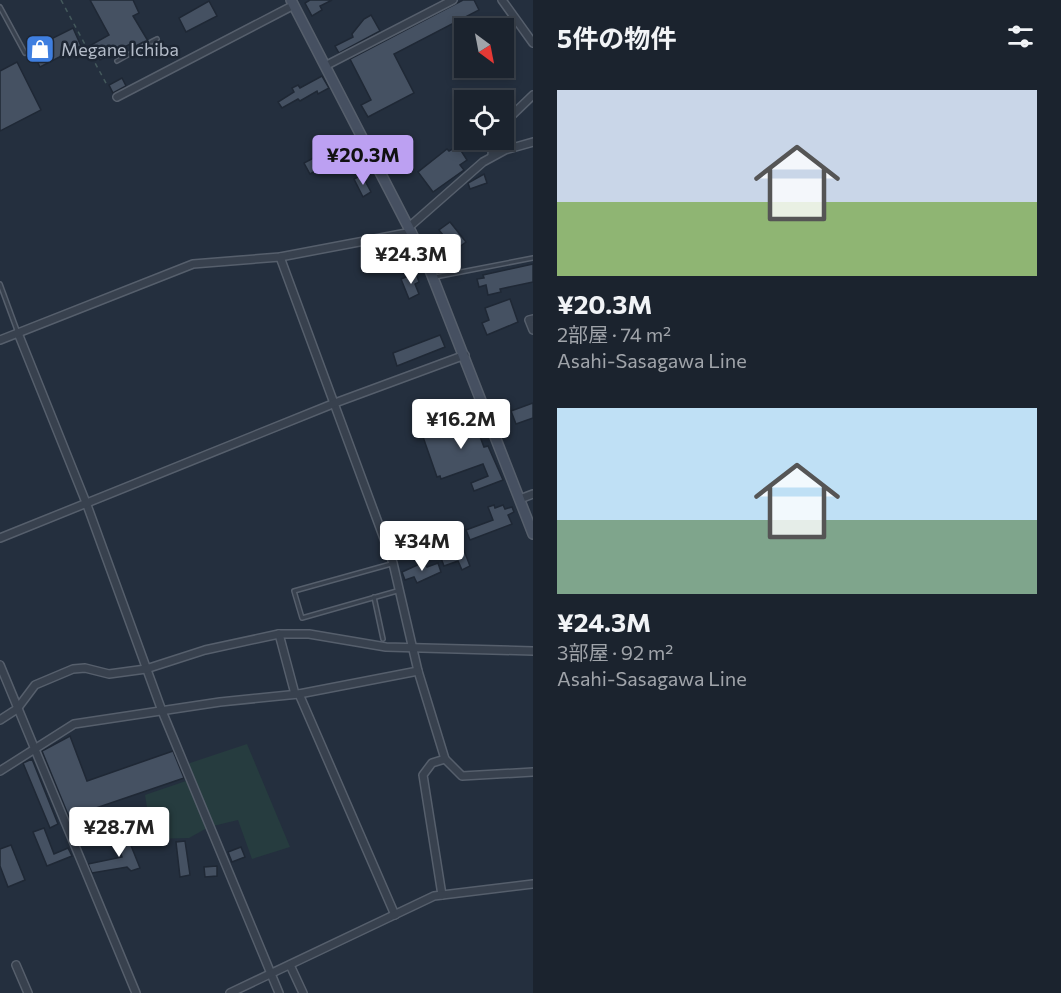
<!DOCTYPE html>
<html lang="ja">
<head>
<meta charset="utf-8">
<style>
	:root { --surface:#1b232e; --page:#242b36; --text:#f1f3f6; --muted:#a0a4aa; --line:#39404a; --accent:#bca0f2 }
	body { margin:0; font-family:Commissioner,"Noto Sans JP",sans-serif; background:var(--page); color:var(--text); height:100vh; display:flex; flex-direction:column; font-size:22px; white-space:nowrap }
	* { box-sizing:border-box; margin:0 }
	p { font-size:20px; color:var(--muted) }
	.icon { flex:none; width:33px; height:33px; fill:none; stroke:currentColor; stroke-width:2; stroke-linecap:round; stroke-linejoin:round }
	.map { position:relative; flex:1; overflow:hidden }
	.panel { display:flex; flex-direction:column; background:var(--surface); width:528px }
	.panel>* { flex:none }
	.needle { width:39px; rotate:148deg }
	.controls { position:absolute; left:454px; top:18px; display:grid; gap:12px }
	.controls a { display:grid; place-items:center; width:60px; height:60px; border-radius:0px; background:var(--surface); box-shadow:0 3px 9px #0003,0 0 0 2px var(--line); font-size:30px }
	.price { position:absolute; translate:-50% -51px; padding:0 14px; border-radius:6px; background:#fff; color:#222; font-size:20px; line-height:39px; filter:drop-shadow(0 2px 3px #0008) }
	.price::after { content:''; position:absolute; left:50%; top:36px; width:18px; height:14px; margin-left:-9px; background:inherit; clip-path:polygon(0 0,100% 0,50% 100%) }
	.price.active { background:var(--accent); color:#111 }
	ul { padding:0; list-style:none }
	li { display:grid; align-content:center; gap:12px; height:318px; padding:0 24px }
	li span { display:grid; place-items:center; height:186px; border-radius:0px; color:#555 }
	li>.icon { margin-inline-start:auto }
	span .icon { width:108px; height:108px; fill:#fffc; stroke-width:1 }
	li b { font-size:26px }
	h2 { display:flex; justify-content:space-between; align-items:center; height:72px; padding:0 24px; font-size:26px }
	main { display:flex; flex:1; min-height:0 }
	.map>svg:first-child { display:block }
	.green { fill:#263c3f }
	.building { fill:#455162; stroke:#1f2835; stroke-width:1.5 }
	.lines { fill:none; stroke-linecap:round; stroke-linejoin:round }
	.lane-casing { stroke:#565f6c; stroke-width:6 }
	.street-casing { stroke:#565f6c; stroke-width:10 }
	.secondary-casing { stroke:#565f6c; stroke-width:12 }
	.path { stroke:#44595c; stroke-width:1.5; stroke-dasharray:4.5 4.5; stroke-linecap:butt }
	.lane { stroke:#38414e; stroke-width:3 }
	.street { stroke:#38414e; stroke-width:7 }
	.secondary { stroke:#465061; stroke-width:9 }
	.labels { text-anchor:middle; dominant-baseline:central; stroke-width:5; stroke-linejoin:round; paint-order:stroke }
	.poi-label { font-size:18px; fill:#b4bcc9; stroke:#1d2633; text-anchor:start }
</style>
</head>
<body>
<main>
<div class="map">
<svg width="533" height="993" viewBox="0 0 533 993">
	<rect width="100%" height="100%" fill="#242f3e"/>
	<g class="green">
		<path d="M247,744L290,847L252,859L238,820L213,826L187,764Z"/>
		<path d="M186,781L207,828L189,838L152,839L145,795Z"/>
	</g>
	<g class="building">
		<path d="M90,0H133L139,13L133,16L151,46L147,48V44L143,42L136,46L134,42L100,60L91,45L109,35Z"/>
		<path d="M310,0H332L320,6L322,10L312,16L305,3Z"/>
		<path d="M463,0H474L479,10L394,54L414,93L368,117L361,105L371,100L350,59Z"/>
		<path d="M209,1L217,16L186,32L179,18Z"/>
		<path d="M371,15L380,31L339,53L335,46L353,37L352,34L364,19Z"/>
		<path d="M73,28L81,46L40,67L31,49Z"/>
		<path d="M17,62L41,110L0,131V71Z"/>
		<path d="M322,76L329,88L318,94L317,91L300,101L298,99L282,108L278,102L294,92L292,88L298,85L300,88Z"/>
		<path d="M122,78L126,86L113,93L109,85Z"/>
		<path d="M458,146L467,160L460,165L464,170L433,192L418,172L447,149L449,151Z"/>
		<path d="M321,154L323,156L326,155L330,163L310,174L304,163Z"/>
		<path d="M484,174L487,183L470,189L468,183Z"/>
		<path d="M362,175L371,192L363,197L354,179Z"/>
		<path d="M450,222L466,242L455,250L439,230Z"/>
		<path d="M533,264V282L500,289L501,292L488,295L486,285L479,287L477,279L484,278L483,275Z"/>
		<path d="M416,273L419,282L415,284L419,294L409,299L401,279Z"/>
		<path d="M510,299L518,322L487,335L482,323L489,320L485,308Z"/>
		<path d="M440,335L445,347L397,366L393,353Z"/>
		<path d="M533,403V418L516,424L511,411Z"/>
		<path d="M469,408L484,447L488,446L503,480L474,491L471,483L488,476L483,464L441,479L440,476L437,477L422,434L453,422L451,416Z"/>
		<path d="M494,505L495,508L503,505L505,509L512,507L514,512L508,515L512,524L470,540L466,530L493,520L488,507Z"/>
		<path d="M463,548L470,566L462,570L458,561L444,566L441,558Z"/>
		<path d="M424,562L427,567L438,563L441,572L417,583L414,577L405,580L402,572Z"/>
		<path d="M70,736L87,781L173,751L184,778L96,808L108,840L100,842L97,832L78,839L42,751Z"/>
		<path d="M32,759L58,824L50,828L23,763Z"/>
		<path d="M147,818L148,835L140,836L139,819Z"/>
		<path d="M44,828L54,854L68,848L72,856L47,866L33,832Z"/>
		<path d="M136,834L138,841L130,843L140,868L131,871L127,867L92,873L88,864L122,857L117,840Z"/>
		<path d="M185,841L190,875L180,877L176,842Z"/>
		<path d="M11,845L25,880L8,887L0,866V849Z"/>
		<path d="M241,847L245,857L232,862L228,852Z"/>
		<path d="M217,866V876L205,877L204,867Z"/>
	</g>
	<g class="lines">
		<g class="lane-casing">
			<g id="lane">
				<path d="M0,7L25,53"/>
				<path d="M151,42L157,39"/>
				<path d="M117,61L144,46"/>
				<path d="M435,277L533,258"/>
				<path d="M0,284L18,333"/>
				<path d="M391,564L294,591L302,618L397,591"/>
				<path d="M374,597L383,639"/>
			</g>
		</g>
		<g class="street-casing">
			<g id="street">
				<path d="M502,0L533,43"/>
				<path d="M325,66L453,0"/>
				<path d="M117,97L294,5"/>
				<path d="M504,123L533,95"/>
				<path d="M492,156L493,140"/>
				<path d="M409,227L483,162L505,150L533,142"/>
				<path d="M280,257L393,563L418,671L445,759L462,776L533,772"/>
				<path d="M533,319L529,320L533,330"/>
				<path d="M18,333L87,505L162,711L279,993"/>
				<path d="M0,340L193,264L280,257L412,232"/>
				<path d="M520,499L533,494"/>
				<path d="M0,538L335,403L465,355"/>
				<path d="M279,634L295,694"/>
				<path d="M0,665L136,993"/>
				<path d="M299,694L395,915"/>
				<path d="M0,720L17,709L35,685L73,669L85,668L109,674L146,669L205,650L279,634H309L386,647L533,651"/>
				<path d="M0,771L74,724L220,702L299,694L418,671"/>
				<path d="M442,895L423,775L432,763L445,759"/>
				<path d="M16,965L28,993"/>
				<path d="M290,965L303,993"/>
				<path d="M230,993L434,896L533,884"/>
			</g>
		</g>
		<g class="secondary-casing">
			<path id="secondary" d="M291,0L428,265L533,534"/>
		</g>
		<path class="path" d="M61,0L107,85"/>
		<use href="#lane" class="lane"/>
		<use href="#street" class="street"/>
		<use href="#secondary" class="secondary"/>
	</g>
	<defs>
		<g id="shop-square" transform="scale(1.5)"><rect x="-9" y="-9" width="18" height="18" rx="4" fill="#3f7fe0" stroke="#1d2633"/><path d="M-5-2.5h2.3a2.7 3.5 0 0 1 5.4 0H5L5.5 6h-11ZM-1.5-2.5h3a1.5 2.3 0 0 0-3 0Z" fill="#fff"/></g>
	</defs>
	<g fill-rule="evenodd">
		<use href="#shop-square" x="40" y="49"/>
	</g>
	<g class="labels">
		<g class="poi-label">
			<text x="61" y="49">Megane Ichiba</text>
		</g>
	</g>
</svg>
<div class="controls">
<a><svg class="needle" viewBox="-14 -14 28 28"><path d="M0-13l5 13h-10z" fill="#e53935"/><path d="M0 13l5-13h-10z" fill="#a0a4aa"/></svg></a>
<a><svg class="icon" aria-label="locate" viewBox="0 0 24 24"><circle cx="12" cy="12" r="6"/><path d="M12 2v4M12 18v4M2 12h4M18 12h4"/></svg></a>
</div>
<b class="price active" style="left:363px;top:186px">¥20.3M</b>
<b class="price" style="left:411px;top:285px">¥24.3M</b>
<b class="price" style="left:461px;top:450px">¥16.2M</b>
<b class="price" style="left:422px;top:572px">¥34M</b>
<b class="price" style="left:119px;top:858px">¥28.7M</b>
</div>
<section class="panel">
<h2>5件の物件<svg class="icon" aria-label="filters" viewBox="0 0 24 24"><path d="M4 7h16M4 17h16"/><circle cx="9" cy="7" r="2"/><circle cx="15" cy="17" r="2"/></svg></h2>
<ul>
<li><span style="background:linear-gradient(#c9d6e8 60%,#8fb573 0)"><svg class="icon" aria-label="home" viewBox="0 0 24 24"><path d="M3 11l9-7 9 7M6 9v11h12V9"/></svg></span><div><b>¥20.3M</b><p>2部屋 · 74 m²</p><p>Asahi-Sasagawa Line</p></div></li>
<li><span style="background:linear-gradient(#bfe0f5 60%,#7fa58c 0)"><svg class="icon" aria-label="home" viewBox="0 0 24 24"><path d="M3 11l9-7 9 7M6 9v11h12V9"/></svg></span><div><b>¥24.3M</b><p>3部屋 · 92 m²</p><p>Asahi-Sasagawa Line</p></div></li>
</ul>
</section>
</main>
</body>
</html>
